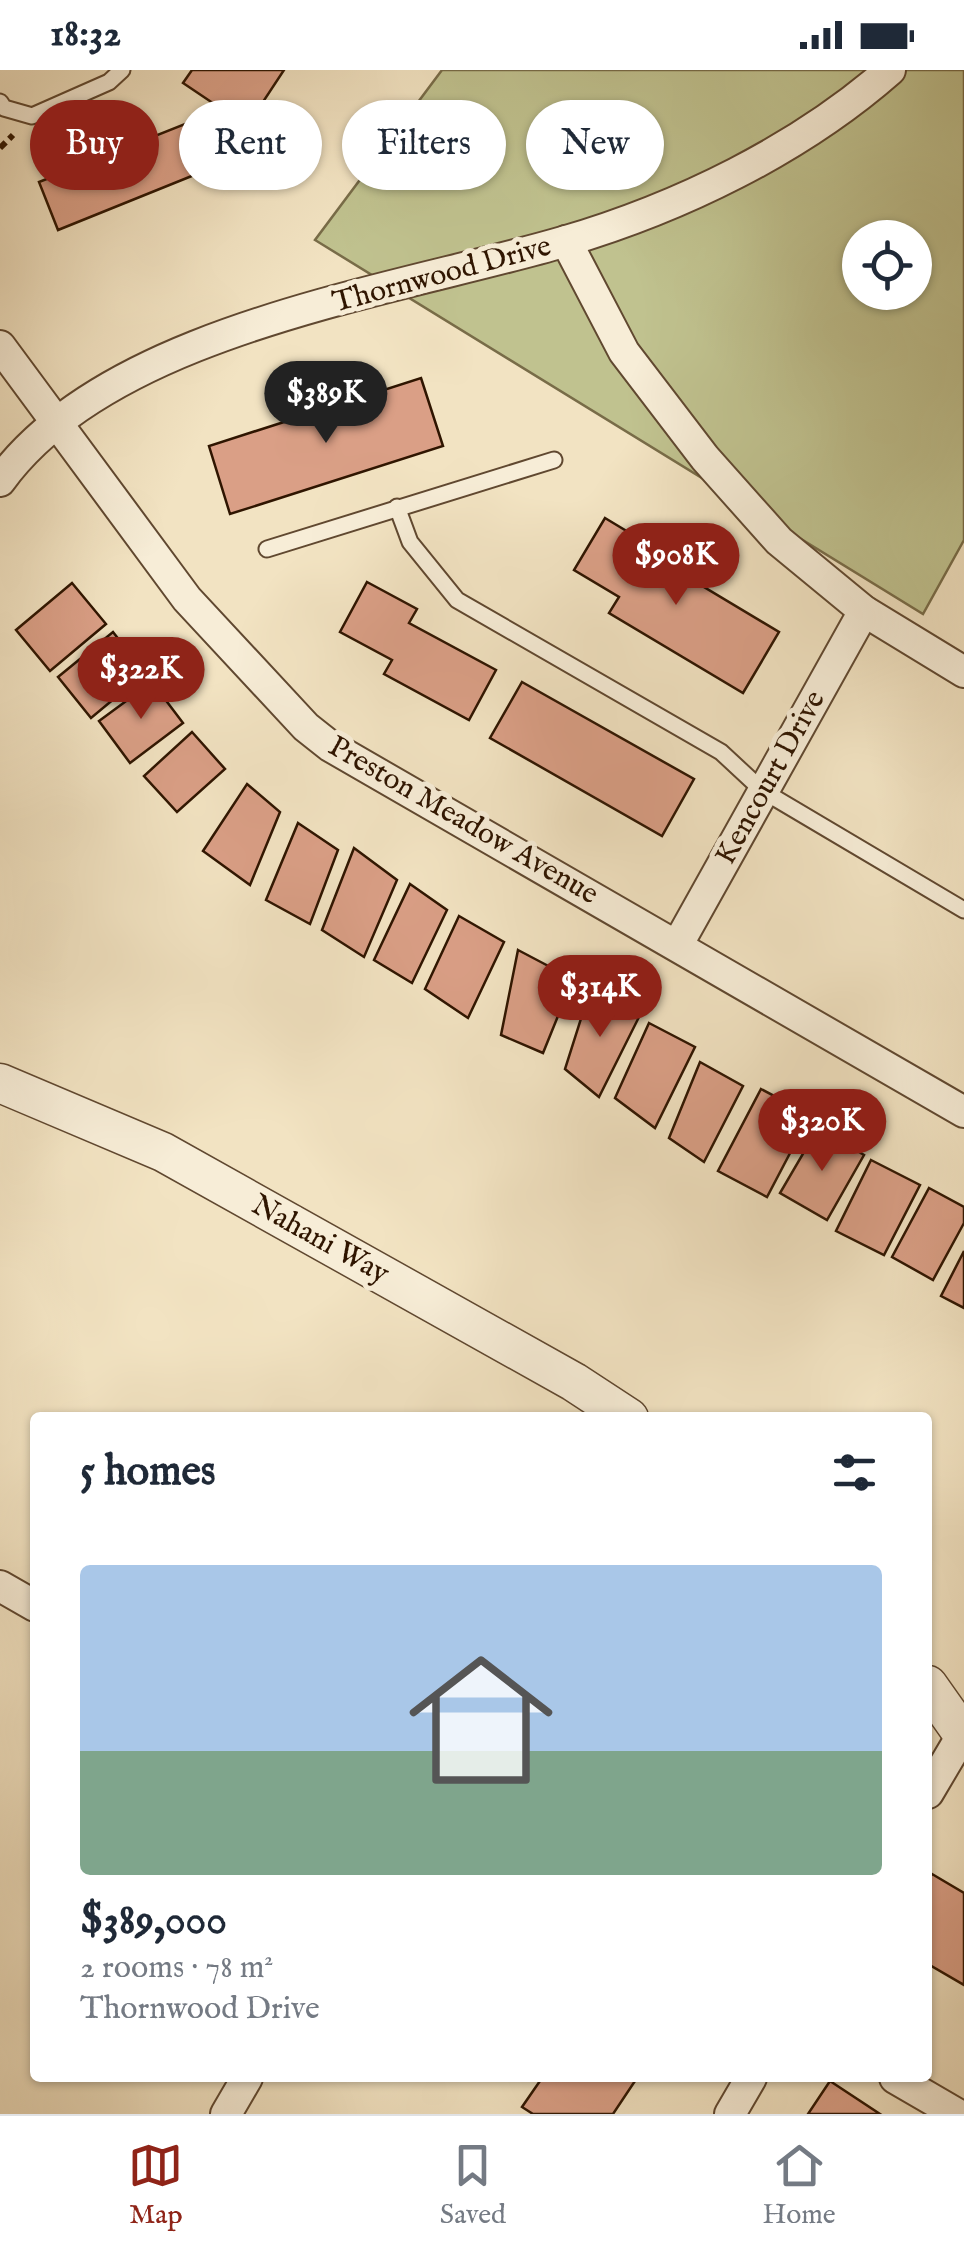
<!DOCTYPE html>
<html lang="en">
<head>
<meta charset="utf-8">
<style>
	:root { --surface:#fff; --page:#f6f6f7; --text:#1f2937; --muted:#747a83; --line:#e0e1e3; --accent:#8f2418 }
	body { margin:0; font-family:"IM FELL English",serif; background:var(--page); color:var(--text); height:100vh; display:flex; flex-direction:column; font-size:38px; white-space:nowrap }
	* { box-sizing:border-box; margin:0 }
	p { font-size:32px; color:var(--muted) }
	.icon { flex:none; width:55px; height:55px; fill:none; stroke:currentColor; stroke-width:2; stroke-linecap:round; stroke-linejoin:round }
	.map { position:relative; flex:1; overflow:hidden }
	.details { position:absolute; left:30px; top:1342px; width:902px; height:670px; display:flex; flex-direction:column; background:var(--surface); border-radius:10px; box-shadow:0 2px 8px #0004 }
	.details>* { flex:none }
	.hud { position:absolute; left:30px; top:30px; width:905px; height:90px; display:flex; gap:20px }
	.buttons { position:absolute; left:842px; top:150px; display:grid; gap:20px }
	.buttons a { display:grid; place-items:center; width:90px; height:90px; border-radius:50%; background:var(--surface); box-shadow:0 2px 8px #0004; font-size:50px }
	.price { position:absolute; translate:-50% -85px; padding:0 22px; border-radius:35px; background:var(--accent); color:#fff; font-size:32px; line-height:65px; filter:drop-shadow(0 2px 5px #0008) }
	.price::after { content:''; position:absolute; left:50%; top:60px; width:30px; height:22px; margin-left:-15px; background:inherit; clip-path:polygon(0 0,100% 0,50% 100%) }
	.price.selected { background:#222; color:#fff }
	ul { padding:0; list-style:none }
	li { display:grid; align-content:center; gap:20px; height:530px; padding:0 50px }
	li+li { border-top:2px solid var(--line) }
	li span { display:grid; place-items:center; height:310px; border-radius:10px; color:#555 }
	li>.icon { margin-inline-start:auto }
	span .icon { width:180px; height:180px; fill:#fffc; stroke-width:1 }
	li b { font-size:42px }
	h2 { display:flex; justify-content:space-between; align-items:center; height:120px; padding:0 50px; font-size:42px }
	.tag { padding:0 35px; border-radius:45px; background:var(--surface); box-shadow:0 2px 8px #0004; font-size:35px; line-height:90px }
	.tag.selected { background:var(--accent); color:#fff }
	.status { display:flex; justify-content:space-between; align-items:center; height:70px; padding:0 50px; background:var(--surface); direction:ltr }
	.status svg { height:28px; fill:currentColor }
	.dock { display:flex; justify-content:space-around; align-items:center; height:140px; border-top:2px solid var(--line); background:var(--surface); font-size:28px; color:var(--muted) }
	.dock a { display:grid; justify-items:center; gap:5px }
	.dock .selected { color:var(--accent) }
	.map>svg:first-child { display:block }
	.green { fill:#c0c28f; stroke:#786c48; stroke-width:2.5; fill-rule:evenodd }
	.building { fill:#da9f86; stroke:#2f1500; stroke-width:2.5 }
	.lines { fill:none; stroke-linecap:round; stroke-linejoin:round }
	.service-casing { stroke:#604830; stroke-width:19 }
	.minor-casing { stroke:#604830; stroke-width:34 }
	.tertiary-casing { stroke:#604830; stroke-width:41 }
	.path { stroke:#2f1500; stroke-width:6; stroke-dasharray:8 5; stroke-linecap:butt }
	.service { stroke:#f7edd7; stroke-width:15 }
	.minor { stroke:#f7edd7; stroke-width:30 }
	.tertiary { stroke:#f7edd7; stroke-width:38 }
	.labels { text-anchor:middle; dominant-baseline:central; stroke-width:10; stroke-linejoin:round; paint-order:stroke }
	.street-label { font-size:30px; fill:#2f1500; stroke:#f7edd7 }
</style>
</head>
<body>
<div class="status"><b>18:32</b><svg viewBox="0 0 49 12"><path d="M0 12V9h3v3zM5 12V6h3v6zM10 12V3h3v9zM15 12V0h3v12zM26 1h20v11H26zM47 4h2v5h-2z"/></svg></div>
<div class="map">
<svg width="964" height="2044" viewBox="0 0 964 2044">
	<rect width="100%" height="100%" fill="#f2e3c2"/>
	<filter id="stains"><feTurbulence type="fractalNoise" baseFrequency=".002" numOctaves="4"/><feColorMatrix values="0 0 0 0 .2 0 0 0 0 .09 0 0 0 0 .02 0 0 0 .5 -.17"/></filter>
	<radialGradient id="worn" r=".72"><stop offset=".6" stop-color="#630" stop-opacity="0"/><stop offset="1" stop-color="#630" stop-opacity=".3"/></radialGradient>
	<path class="green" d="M442,0H964V470L923,544L315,170ZM860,168H915V222H860Z"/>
	<g class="building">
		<path d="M192,0H284L247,56L183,13Z"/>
		<path d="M205,46L224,93L58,160L39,112Z"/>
		<path d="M421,308L443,376L230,444L209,376Z"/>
		<path d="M605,448L653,477L649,484L779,562L743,623L609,543L619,527L574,500Z"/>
		<path d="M367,512L417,539L409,553L496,600L469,650L384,604L392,590L340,562Z"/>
		<path d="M72,513L106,554L50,601L16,560Z"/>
		<path d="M113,562L145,603L91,648L58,607Z"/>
		<path d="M152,612L183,653L130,693L99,651Z"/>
		<path d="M522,612L694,709L662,766L490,668Z"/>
		<path d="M192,662L225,699L177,742L144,706Z"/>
		<path d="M247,714L280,742L250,815L203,781Z"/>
		<path d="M298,753L338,780L310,854L266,830Z"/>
		<path d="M354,778L397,810L364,887L322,860Z"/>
		<path d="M410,814L447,840L412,913L374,890Z"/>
		<path d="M459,846L504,872L468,948L425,919Z"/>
		<path d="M518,880L573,909L543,983L501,965Z"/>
		<path d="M592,914L639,947L599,1027L565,999Z"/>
		<path d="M649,953L695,977L655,1058L615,1028Z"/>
		<path d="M700,992L743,1016L704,1092L669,1068Z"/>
		<path d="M761,1019L810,1045L767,1127L718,1101Z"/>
		<path d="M818,1058L864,1085L827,1150L780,1123Z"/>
		<path d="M871,1090L920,1115L884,1185L836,1161Z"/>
		<path d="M929,1118L964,1137V1153L933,1210L892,1187Z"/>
		<path d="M964,1181V1238L941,1226Z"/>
		<path d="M932,1804L964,1823V1915L928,1894V1811Z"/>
		<path d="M542,2008H637L613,2044H533L522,2037Z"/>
		<path d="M830,2011L880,2044H808Z"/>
	</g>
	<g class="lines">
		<g class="service-casing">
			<g id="service">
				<path d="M0,32L4,38L32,46L109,12L122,0"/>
				<path d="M397,437L410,472L457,530L721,682L763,721L964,840"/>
				<path d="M267,479L554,390"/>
			</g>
		</g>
		<g class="minor-casing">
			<g id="minor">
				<path d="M566,171L624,282L705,388L779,471L864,541L964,602"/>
				<path d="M0,276L187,529L306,657L330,676L964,1042"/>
				<path d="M0,411C109,260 392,222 563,172C679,138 799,80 890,0"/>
				<path d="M678,874L864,541"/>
				<path d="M0,1516L35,1536"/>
				<path d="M928,1723L964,1662"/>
				<path d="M895,2008L957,2044"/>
				<path d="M226,2044L247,2008"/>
				<path d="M730,2044L751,2008"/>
			</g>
		</g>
		<g class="tertiary-casing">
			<g id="tertiary">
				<path d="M0,1013L163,1082L574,1312L629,1348"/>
				<path d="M928,1615L964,1666"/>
			</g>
		</g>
		<path class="path" d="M0,78L13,65"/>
		<use href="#service" class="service"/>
		<use href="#minor" class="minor"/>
		<use href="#tertiary" class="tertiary"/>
	</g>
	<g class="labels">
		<g class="street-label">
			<text transform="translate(442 205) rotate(-15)">Thornwood Drive</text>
			<text transform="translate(771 708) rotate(-61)">Kencourt Drive</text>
			<text transform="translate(463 751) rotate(30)">Preston Meadow Avenue</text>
			<text transform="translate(320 1170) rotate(29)">Nahani Way</text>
		</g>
	</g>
	<rect width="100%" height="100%" filter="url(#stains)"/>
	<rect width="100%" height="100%" fill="url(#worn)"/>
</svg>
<div class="buttons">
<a><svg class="icon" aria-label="locate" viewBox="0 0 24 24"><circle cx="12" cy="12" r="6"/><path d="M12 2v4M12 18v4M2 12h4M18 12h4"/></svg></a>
</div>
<b class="price selected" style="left:326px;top:376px">$389K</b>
<b class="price" style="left:676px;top:538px">$908K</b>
<b class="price" style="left:141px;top:652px">$322K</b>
<b class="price" style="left:600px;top:970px">$314K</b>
<b class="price" style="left:822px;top:1104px">$320K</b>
<div class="hud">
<a class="tag selected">Buy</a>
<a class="tag">Rent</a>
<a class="tag">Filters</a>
<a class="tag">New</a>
</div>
<section class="details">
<h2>5 homes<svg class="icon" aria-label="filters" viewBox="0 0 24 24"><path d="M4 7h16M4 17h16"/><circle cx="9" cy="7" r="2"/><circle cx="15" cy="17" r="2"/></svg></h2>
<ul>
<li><span style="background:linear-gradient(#a9c7e8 60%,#7fa58c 0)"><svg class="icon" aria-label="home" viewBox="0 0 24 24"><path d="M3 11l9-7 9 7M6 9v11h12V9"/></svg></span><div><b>$389,000</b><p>2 rooms · 78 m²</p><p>Thornwood Drive</p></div></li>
</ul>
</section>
</div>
<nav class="dock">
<a class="selected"><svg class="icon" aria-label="map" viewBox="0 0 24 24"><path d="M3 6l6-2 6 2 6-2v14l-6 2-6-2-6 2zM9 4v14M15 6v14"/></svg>Map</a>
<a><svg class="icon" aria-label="saved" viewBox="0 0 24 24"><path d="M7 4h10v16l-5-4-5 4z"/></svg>Saved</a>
<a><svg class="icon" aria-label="home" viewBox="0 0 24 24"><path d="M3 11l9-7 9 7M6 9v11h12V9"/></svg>Home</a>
</nav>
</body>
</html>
